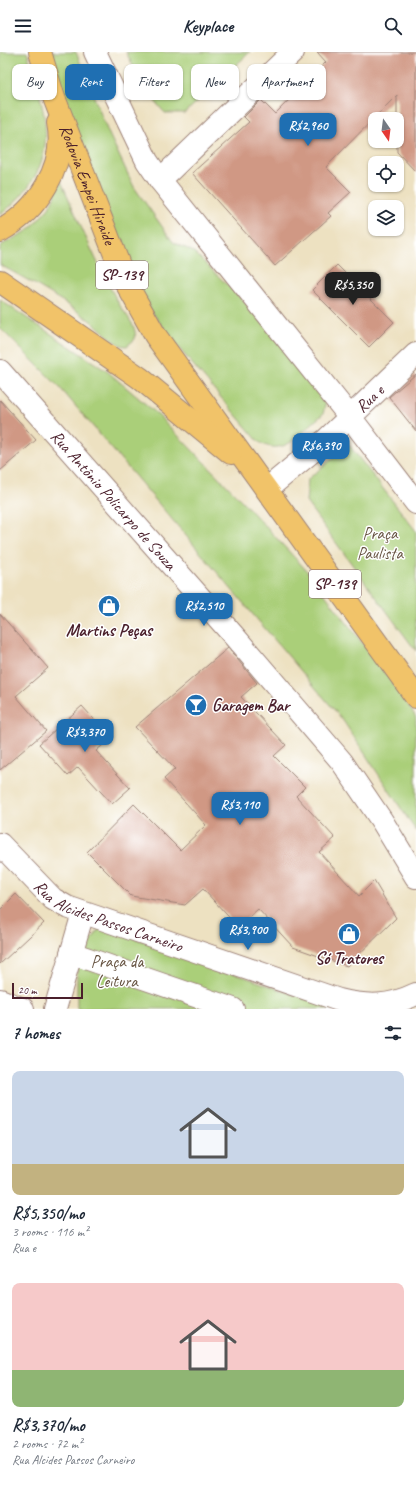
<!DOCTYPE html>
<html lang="en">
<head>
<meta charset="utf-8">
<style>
	:root { --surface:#fff; --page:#f2f2f3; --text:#1f2937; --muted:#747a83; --accent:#1f6fb2 }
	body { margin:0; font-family:Caveat,sans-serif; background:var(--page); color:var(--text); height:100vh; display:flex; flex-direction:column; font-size:15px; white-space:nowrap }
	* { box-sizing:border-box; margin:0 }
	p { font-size:13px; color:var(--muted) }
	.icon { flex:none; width:22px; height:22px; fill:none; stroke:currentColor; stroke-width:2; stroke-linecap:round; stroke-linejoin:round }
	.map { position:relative; height:957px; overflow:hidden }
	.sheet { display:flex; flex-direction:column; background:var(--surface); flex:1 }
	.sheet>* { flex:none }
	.hud { position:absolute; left:12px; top:12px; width:392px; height:36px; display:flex; gap:8px }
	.needle { width:26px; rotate:166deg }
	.buttons { position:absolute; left:368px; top:60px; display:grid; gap:8px }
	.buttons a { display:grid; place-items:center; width:36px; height:36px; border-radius:8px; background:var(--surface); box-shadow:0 1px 3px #0004; font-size:20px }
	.scale { position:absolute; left:12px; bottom:10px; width:71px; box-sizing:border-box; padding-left:4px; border:2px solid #4a1f2b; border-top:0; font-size:11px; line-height:14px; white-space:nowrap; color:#4a1f2b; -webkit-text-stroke:3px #fff; paint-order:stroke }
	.price { position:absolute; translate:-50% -34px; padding:0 9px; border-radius:8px; background:var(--accent); color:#fff; font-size:13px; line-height:26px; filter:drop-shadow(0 1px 2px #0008) }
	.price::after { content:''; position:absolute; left:50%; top:24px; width:12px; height:9px; margin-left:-6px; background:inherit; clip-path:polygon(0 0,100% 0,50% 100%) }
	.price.active { background:#222; color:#fff }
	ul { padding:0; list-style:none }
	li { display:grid; align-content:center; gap:8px; height:212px; padding:0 12px }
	li span { display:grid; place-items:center; height:124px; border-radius:8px; color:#555 }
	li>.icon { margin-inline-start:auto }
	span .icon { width:72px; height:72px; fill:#fffc; stroke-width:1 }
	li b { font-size:17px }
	h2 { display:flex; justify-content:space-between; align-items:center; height:48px; padding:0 12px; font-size:17px }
	.tag { padding:0 14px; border-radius:8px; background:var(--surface); box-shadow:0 1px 3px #0004; font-size:14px; line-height:36px }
	.tag.active { background:var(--accent); color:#fff }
	header { display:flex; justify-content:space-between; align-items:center; height:52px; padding:0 12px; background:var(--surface); font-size:18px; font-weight:700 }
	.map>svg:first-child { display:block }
	.green { fill:#aacf79; stroke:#7a7752 }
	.building { fill:#d09884 }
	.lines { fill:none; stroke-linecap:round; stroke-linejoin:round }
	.minor-casing { stroke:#9c8076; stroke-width:24 }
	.major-casing { stroke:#9c8076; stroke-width:24 }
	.minor { stroke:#fff; stroke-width:22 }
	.major { stroke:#f1c369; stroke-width:22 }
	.labels { text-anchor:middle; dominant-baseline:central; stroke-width:3; stroke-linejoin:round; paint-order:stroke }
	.shield { fill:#fff; stroke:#80626b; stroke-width:1 }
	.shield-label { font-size:16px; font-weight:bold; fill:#4a1f2b }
	.street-label { font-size:17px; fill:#4a1f2b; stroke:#fff }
	.park-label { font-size:17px; fill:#675442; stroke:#fff }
	.poi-label { font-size:17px; font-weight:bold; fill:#4a1f2b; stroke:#fff }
</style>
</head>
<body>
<header><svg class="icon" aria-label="menu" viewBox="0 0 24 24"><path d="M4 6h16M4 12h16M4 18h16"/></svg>Keyplace<svg class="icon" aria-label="search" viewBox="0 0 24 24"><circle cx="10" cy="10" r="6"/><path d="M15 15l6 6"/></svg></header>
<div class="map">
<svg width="416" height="957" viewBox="0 0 416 957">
	<rect width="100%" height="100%" fill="#fff"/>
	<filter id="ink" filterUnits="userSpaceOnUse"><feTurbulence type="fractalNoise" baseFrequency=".025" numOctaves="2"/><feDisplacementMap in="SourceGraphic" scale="8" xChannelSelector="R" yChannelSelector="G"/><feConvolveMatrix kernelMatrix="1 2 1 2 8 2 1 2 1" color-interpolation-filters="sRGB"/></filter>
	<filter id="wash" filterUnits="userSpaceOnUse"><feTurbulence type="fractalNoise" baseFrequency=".012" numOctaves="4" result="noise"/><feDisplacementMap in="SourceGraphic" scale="16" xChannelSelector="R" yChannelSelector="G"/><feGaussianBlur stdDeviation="0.9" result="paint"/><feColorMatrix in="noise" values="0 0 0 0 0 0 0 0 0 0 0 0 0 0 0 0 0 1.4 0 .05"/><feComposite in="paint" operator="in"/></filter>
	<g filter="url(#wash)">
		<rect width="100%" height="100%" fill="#ede1c1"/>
		<g class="green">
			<path d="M0,0H27C48,68 64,112 0,163Z"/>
			<path d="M47,0H76L108,80L134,135L173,190L194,200L322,327L327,344L323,362L291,390C280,397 270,397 259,390L177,294L149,256L128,213Z"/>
			<path d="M126,0H250L185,61H165C148,43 137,22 126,0Z"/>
			<path d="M61,129C79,170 97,213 119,252C125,262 138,275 135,287L127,294C116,295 106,281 97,274C67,250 34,231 0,213V194L29,178L49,156Z"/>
			<path d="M0,248L108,320L155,360L241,448L307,519L395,634L416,665V779L342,667L61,337L0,276Z"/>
			<path d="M349,393L416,479V599L306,450L308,427Z"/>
			<path d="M101,874L335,957H78L77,956V910Z"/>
		</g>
		<g id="blocks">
			<g class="building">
				<path d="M317,0H416V120L397,100V43L326,115L351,140L328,161L331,164L275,214L192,121L249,70L244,65L261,48L275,62L326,10Z"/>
				<path d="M337,213L394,270L369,295L312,238Z"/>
				<path d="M416,322V379L389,345Z"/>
				<path d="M0,348L36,388L0,419Z"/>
				<path d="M0,562L48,616L16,644L46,679L0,718Z"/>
				<path d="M228,596L257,631L241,645L286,693L274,704L305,735L296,744L335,786L319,800L359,844L374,829L396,866L347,914L293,895L258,857L238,875L203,837L185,853L131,844L87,800L134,752L180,798L206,773L164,727L175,717L135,675Z"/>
				<path d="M82,654L111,686L96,699L130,736L112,752L78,715L68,724L39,692Z"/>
				<path d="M16,842L44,871L0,912V858Z"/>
			</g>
		</g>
	</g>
	<g filter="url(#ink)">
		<use href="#blocks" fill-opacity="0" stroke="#9c8076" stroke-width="1"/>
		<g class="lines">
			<g class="minor-casing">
				<g id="minor">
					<path d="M95,0L147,109L160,128L350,365L416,451"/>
					<path d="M160,128L293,0"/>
					<path id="s1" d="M0,319L234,584L342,710L382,769L416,825"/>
					<path id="s2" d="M267,437L327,387L416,302"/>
					<path id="s3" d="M0,792L53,847L67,855L339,948C368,955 389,955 416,942"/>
					<path d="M71,901L233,957"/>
					<path d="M0,948L23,957"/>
					<path d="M55,957L83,861"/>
				</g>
			</g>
			<g class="major-casing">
				<g id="major">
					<path id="s4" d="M40,0L53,43L126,231L155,283L416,645"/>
					<path d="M0,179C37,159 67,114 58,71"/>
					<path d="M0,229L140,326L231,401"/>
				</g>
			</g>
			<use href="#minor" class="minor"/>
			<use href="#major" class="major"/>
		</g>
	</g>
	<defs>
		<g id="shop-disc" transform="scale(1.15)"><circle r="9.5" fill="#1f6fb2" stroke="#fff"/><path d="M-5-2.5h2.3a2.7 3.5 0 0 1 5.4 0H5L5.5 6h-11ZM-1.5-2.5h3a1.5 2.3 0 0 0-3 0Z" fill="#fff"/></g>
		<g id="bar-disc" transform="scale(1.15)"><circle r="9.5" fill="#1f6fb2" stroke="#fff"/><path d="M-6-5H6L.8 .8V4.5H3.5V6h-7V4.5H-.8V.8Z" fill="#fff"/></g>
	</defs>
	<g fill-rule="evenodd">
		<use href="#shop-disc" x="109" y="554"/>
		<use href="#bar-disc" x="196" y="653"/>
		<use href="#shop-disc" x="349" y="882"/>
	</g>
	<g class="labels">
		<g class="shield">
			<rect x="96" y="209" width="52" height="28" rx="3"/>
			<rect x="309" y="518" width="52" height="28" rx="3"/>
		</g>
		<g class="shield-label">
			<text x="122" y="223">SP-139</text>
			<text x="335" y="532">SP-139</text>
		</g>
		<g class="street-label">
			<text stroke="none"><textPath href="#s4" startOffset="141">Rodovia Empei Hiraide</textPath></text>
			<text stroke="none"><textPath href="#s2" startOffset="137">Rua e</textPath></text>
			<text stroke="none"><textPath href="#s1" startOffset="172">Rua Antônio Policarpo de Souza</textPath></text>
			<text stroke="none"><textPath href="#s3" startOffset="134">Rua Alcides Passos Carneiro</textPath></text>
		</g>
		<g class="park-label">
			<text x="380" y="481">Praça<tspan x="380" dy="20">Paulista</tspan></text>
			<text x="117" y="909">Praça da<tspan x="117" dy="20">Leitura</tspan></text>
		</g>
		<g class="poi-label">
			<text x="109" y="578">Martins Peças</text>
			<text x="212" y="653" text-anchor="start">Garagem Bar</text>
			<text x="349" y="906">Só Tratores</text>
		</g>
	</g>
</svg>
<div class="buttons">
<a><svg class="needle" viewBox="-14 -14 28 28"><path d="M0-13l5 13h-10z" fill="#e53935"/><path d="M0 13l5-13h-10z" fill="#747a83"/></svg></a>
<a><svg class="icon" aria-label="locate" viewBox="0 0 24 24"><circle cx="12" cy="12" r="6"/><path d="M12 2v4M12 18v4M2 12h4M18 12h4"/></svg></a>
<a><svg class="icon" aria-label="layers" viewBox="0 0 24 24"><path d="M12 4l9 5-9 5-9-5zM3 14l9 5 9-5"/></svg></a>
</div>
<div class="scale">20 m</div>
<b class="price" style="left:308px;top:95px">R$2,960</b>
<b class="price active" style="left:353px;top:254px">R$5,350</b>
<b class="price" style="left:321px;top:415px">R$6,390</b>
<b class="price" style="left:204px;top:575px">R$2,510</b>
<b class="price" style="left:85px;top:701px">R$3,370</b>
<b class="price" style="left:240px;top:774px">R$3,110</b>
<b class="price" style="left:248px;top:899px">R$3,900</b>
<div class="hud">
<a class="tag">Buy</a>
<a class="tag active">Rent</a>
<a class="tag">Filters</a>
<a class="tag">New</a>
<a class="tag">Apartment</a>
</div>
</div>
<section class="sheet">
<h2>7 homes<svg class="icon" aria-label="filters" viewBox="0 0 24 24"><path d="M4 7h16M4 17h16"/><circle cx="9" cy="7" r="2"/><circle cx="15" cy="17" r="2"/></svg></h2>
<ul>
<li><span style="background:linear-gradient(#c9d6e8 75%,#c2b280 0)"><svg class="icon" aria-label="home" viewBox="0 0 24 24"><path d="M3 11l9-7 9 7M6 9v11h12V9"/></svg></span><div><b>R$5,350/mo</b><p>3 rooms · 116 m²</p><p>Rua e</p></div></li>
<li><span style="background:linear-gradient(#f6c9c9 70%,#8fb573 0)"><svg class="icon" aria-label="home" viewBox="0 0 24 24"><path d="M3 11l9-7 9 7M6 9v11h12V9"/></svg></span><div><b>R$3,370/mo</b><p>2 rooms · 72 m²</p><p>Rua Alcides Passos Carneiro</p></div></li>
</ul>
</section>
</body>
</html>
